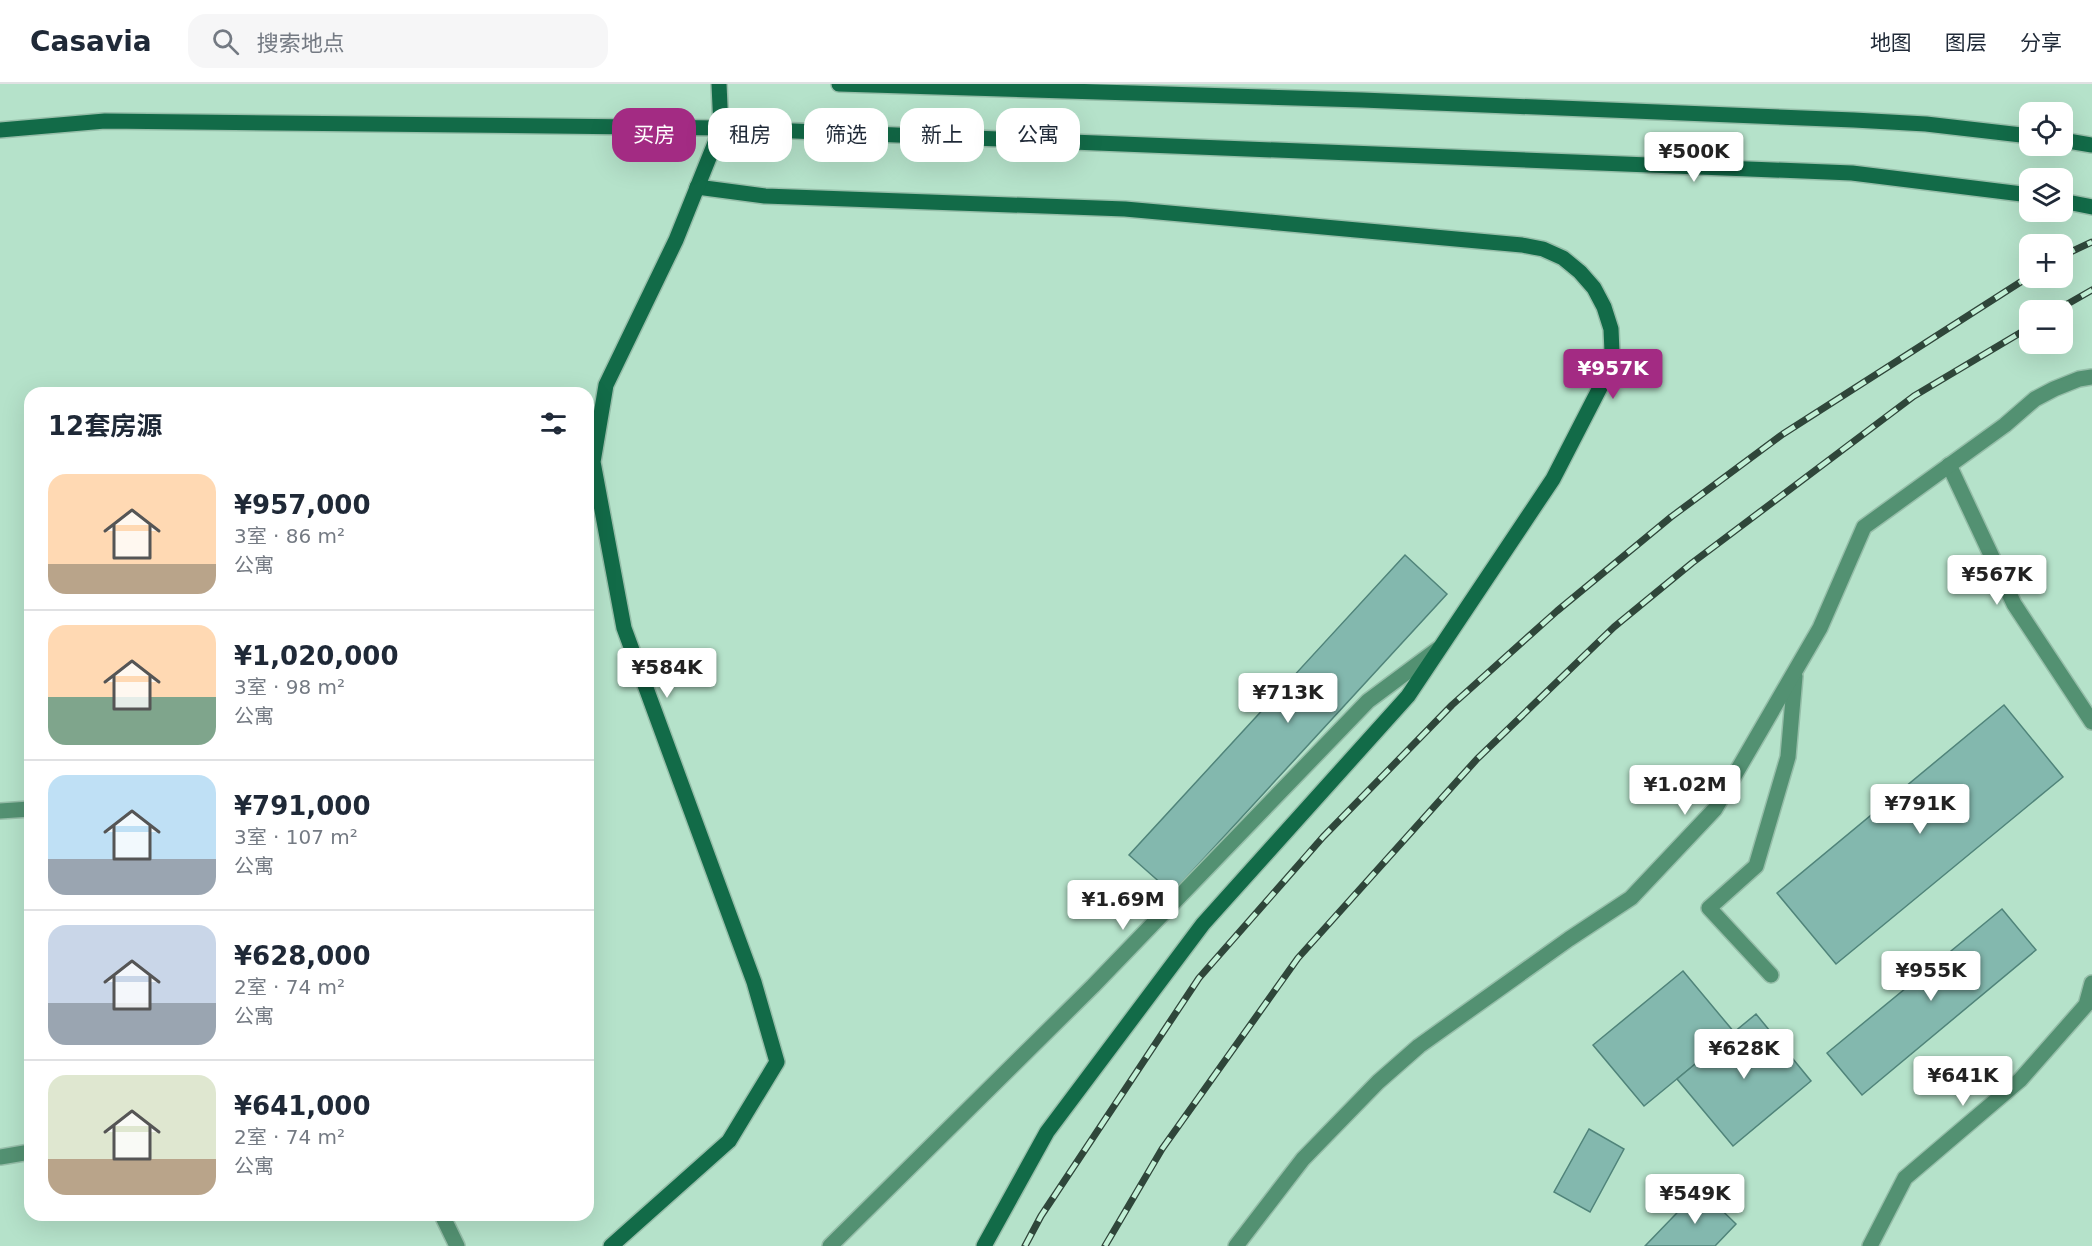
<!DOCTYPE html>
<html lang="zh">
<head>
<meta charset="utf-8">
<style>
	:root { --surface:#fff; --page:#f6f6f7; --text:#1f2937; --muted:#747a83; --line:#e0e1e3; --accent:#a32b83 }
	body { margin:0; font-family:"DejaVu Sans","Noto Sans SC",sans-serif; background:var(--page); color:var(--text); height:100vh; display:flex; flex-direction:column; font-size:22px; white-space:nowrap }
	* { box-sizing:border-box; margin:0 }
	p { font-size:20px; color:var(--muted) }
	.icon { flex:none; width:33px; height:33px; fill:none; stroke:currentColor; stroke-width:2; stroke-linecap:round; stroke-linejoin:round }
	.map { position:relative; flex:1; overflow:hidden }
	.details { position:absolute; left:24px; top:303px; width:570px; height:834px; display:flex; flex-direction:column; background:var(--surface); border-radius:18px; box-shadow:0 6px 24px #0002 }
	.details>* { flex:none }
	.guide { position:absolute; left:612px; top:24px; width:570px; height:54px; display:flex; gap:12px }
	.tools { position:absolute; left:2019px; top:18px; display:grid; gap:12px }
	.tools a { display:grid; place-items:center; width:54px; height:54px; border-radius:12px; background:var(--surface); box-shadow:0 6px 24px #0002; font-size:30px }
	.price { position:absolute; translate:-50% -51px; padding:0 14px; border-radius:6px; background:#fff; color:#222; font-size:20px; line-height:39px; filter:drop-shadow(0 2px 3px #0008) }
	.price::after { content:''; position:absolute; left:50%; top:36px; width:18px; height:14px; margin-left:-9px; background:inherit; clip-path:polygon(0 0,100% 0,50% 100%) }
	.price.on { background:var(--accent); color:#fff }
	ul { padding:0; list-style:none }
	li { display:flex; align-items:center; gap:18px; height:150px; padding:0 24px }
	li+li { border-top:2px solid var(--line) }
	li span { display:grid; place-items:center; flex:none; width:168px; height:120px; border-radius:18px; color:#555 }
	li>.icon { margin-inline-start:auto }
	span .icon { width:72px; height:72px; fill:#fffc; stroke-width:1 }
	li b { font-size:26px }
	h2 { display:flex; justify-content:space-between; align-items:center; height:72px; padding:0 24px; font-size:26px }
	.tag { padding:0 21px; border-radius:18px; background:var(--surface); box-shadow:0 6px 24px #0002; font-size:21px; line-height:54px }
	.tag.on { background:var(--accent); color:#fff }
	header { display:flex; align-items:center; gap:36px; box-sizing:border-box; height:84px; padding:0 30px; background:var(--surface); border-bottom:2px solid var(--line) }
	header strong { font-size:28px }
	nav { display:flex; gap:33px; margin-inline-start:auto; font-size:21px }
	.search { width:420px; height:54px; background:var(--page); display:flex; align-items:center; gap:15px; box-sizing:border-box; padding:0 21px; border-radius:18px; color:var(--muted); font-size:22px }
	.map>svg:first-child { display:block }
	.building { fill:#83b8ae; stroke:#50847a; stroke-width:1.5 }
	.lines { fill:none; stroke-linecap:round; stroke-linejoin:round }
	.street-casing { stroke:#96bea9; stroke-width:18 }
	.secondary-casing { stroke:#96bea9; stroke-width:18 }
	.street { stroke:#539172; stroke-width:15 }
	.secondary { stroke:#126b48; stroke-width:15 }
	.rail-casing { stroke:#2f463a; stroke-width:7 }
	.rail { stroke:#c2f0d6; stroke-width:4.5; stroke-dasharray:14; stroke-linecap:butt }
</style>
</head>
<body>
<header>
<strong>Casavia</strong>
<div class="search"><svg class="icon" aria-label="search" viewBox="0 0 24 24"><circle cx="10" cy="10" r="6"/><path d="M15 15l6 6"/></svg>搜索地点</div>
<nav><a>地图</a><a>图层</a><a>分享</a></nav>
</header>
<div class="map">
<svg width="2092" height="1162" viewBox="0 0 2092 1162">
	<rect width="100%" height="100%" fill="#b5e2ca"/>
	<g class="building">
		<path d="M1405,471L1447,510L1172,809L1129,771Z"/>
		<path d="M2004,621L2063,693L1836,880L1777,809Z"/>
		<path d="M2002,825L2036,866L1862,1011L1827,969Z"/>
		<path d="M1683,887L1734,948L1644,1022L1593,961Z"/>
		<path d="M1756,930L1811,997L1733,1062L1677,995Z"/>
		<path d="M1589,1045L1624,1065L1590,1128L1554,1108Z"/>
		<path d="M1700,1105L1736,1140L1715,1162H1645Z"/>
	</g>
	<g class="lines">
		<g class="street-casing">
			<g id="street">
				<path d="M1949,381L2014,520L2092,638"/>
				<path d="M0,727L30,725"/>
				<path d="M1771,891L1709,824L1756,782L1788,673L1795,592"/>
				<path d="M0,1073L30,1068"/>
				<path d="M442,1131L457,1162"/>
				<path d="M830,1162L1093,902L1368,617L1438,565"/>
				<path d="M1236,1162L1303,1075L1378,998L1419,962L1569,855L1631,814L1715,725L1820,544L1864,443L2005,341L2035,315L2054,305L2079,295L2092,293"/>
				<path d="M1870,1162L1905,1094L2020,996L2086,921L2092,899"/>
			</g>
		</g>
		<g class="secondary-casing">
			<g id="secondary">
				<path d="M839,0L1362,16L1854,36L1926,40L2030,52"/>
				<path d="M0,46L105,37L721,44L1852,89L2030,111"/>
				<path d="M2062,56L2092,61"/>
				<path d="M697,103L765,112L1125,125L1522,161L1543,165L1563,174L1580,188L1594,204L1604,223L1611,245L1612,268L1607,290L1553,395L1408,612L1203,840L1047,1048L984,1162"/>
				<path d="M2062,117L2092,123"/>
				<path d="M611,1162L729,1057L777,978L754,898L624,544L593,378L606,301L676,156L721,44L719,0"/>
			</g>
		</g>
		<use href="#street" class="street"/>
		<use href="#secondary" class="secondary"/>
		<g class="rail-casing">
			<g id="rail">
				<path d="M2062,172L2092,158"/>
				<path d="M2057,226L2092,206"/>
				<path d="M1025,1162L1041,1132L1199,894L1323,753L1452,621L1557,527L1671,433L1783,350L2030,192"/>
				<path d="M1105,1162L1162,1065L1298,874L1477,675L1614,543L1692,479L1914,312L2030,243"/>
			</g>
		</g>
		<use href="#rail" class="rail"/>
	</g>
</svg>
<div class="tools">
<a><svg class="icon" aria-label="locate" viewBox="0 0 24 24"><circle cx="12" cy="12" r="6"/><path d="M12 2v4M12 18v4M2 12h4M18 12h4"/></svg></a>
<a><svg class="icon" aria-label="layers" viewBox="0 0 24 24"><path d="M12 4l9 5-9 5-9-5zM3 14l9 5 9-5"/></svg></a>
<a>+</a>
<a>−</a>
</div>
<b class="price" style="left:1694px;top:99px">¥500K</b>
<b class="price on" style="left:1613px;top:316px">¥957K</b>
<b class="price" style="left:1997px;top:522px">¥567K</b>
<b class="price" style="left:667px;top:615px">¥584K</b>
<b class="price" style="left:1288px;top:640px">¥713K</b>
<b class="price" style="left:1685px;top:732px">¥1.02M</b>
<b class="price" style="left:1920px;top:751px">¥791K</b>
<b class="price" style="left:1123px;top:847px">¥1.69M</b>
<b class="price" style="left:1931px;top:918px">¥955K</b>
<b class="price" style="left:1744px;top:996px">¥628K</b>
<b class="price" style="left:1963px;top:1023px">¥641K</b>
<b class="price" style="left:1695px;top:1141px">¥549K</b>
<div class="guide">
<a class="tag on">买房</a>
<a class="tag">租房</a>
<a class="tag">筛选</a>
<a class="tag">新上</a>
<a class="tag">公寓</a>
</div>
<section class="details">
<h2>12套房源<svg class="icon" aria-label="filters" viewBox="0 0 24 24"><path d="M4 7h16M4 17h16"/><circle cx="9" cy="7" r="2"/><circle cx="15" cy="17" r="2"/></svg></h2>
<ul>
<li><span style="background:linear-gradient(#ffd9b3 75%,#b9a48a 0)"><svg class="icon" aria-label="home" viewBox="0 0 24 24"><path d="M3 11l9-7 9 7M6 9v11h12V9"/></svg></span><div><b>¥957,000</b><p>3室 · 86 m²</p><p>公寓</p></div></li>
<li><span style="background:linear-gradient(#ffd9b3 60%,#7fa58c 0)"><svg class="icon" aria-label="home" viewBox="0 0 24 24"><path d="M3 11l9-7 9 7M6 9v11h12V9"/></svg></span><div><b>¥1,020,000</b><p>3室 · 98 m²</p><p>公寓</p></div></li>
<li><span style="background:linear-gradient(#bfe0f5 70%,#9aa5b1 0)"><svg class="icon" aria-label="home" viewBox="0 0 24 24"><path d="M3 11l9-7 9 7M6 9v11h12V9"/></svg></span><div><b>¥791,000</b><p>3室 · 107 m²</p><p>公寓</p></div></li>
<li><span style="background:linear-gradient(#c9d6e8 65%,#9aa5b1 0)"><svg class="icon" aria-label="home" viewBox="0 0 24 24"><path d="M3 11l9-7 9 7M6 9v11h12V9"/></svg></span><div><b>¥628,000</b><p>2室 · 74 m²</p><p>公寓</p></div></li>
<li><span style="background:linear-gradient(#dfe7d0 70%,#b9a48a 0)"><svg class="icon" aria-label="home" viewBox="0 0 24 24"><path d="M3 11l9-7 9 7M6 9v11h12V9"/></svg></span><div><b>¥641,000</b><p>2室 · 74 m²</p><p>公寓</p></div></li>
</ul>
</section>
</div>
</body>
</html>
